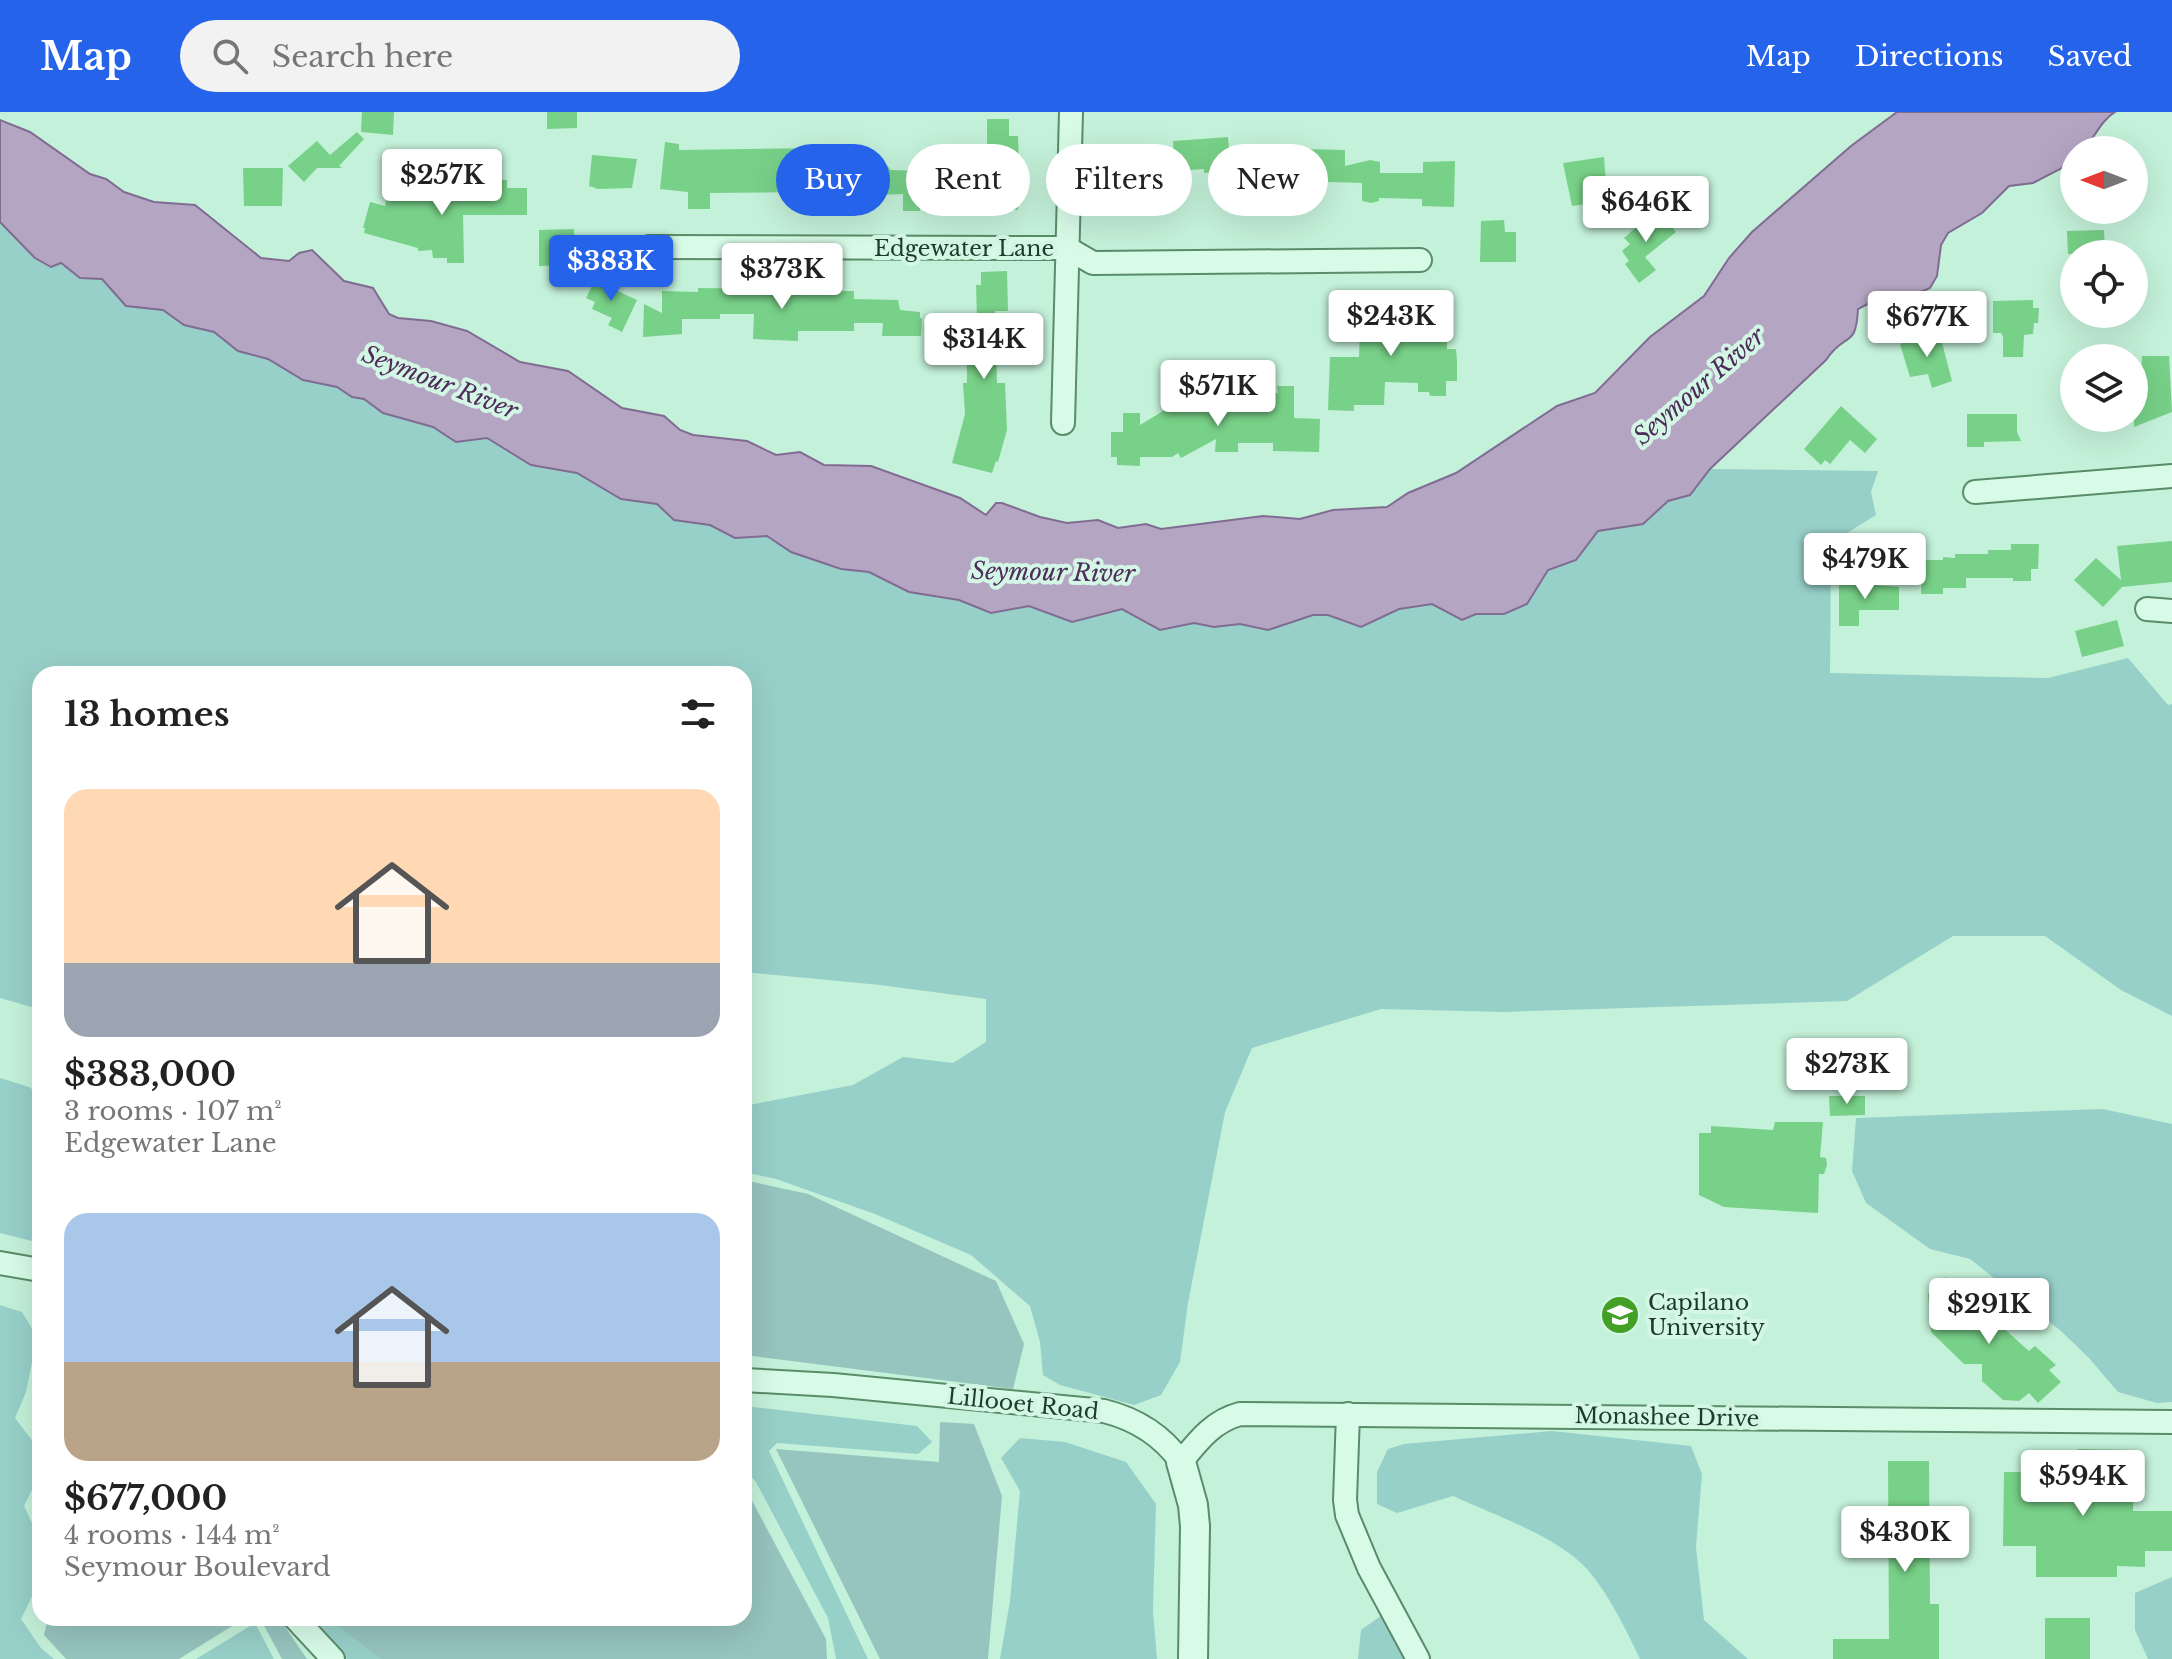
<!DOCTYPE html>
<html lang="en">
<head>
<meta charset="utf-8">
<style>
	:root { --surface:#fff; --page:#f2f2f2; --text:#222; --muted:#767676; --accent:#2563eb }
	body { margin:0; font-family:"Libre Baskerville",serif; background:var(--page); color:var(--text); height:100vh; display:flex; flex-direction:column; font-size:30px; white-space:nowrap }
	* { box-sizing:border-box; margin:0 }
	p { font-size:26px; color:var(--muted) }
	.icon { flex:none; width:44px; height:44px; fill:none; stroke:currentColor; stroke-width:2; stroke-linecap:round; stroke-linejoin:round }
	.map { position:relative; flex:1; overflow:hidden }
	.panel { position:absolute; left:32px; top:554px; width:720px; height:960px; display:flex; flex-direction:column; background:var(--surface); border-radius:24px; box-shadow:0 8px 32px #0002 }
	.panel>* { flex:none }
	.banner { position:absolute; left:776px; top:32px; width:760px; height:72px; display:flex; gap:16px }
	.needle { width:52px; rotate:270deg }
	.fabs { position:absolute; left:2060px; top:24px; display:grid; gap:16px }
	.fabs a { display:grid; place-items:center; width:88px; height:88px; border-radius:50%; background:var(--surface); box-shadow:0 8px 32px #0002; font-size:40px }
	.price { position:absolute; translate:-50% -68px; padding:0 18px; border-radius:8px; background:#fff; color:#222; font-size:26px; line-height:52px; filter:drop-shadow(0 2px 4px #0008) }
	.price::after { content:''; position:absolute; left:50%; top:48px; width:24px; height:18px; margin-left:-12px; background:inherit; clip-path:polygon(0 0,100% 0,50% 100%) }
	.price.active { background:var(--accent); color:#fff }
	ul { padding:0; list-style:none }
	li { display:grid; align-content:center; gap:16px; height:424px; padding:0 32px }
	li span { display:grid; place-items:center; height:248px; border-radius:24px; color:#555 }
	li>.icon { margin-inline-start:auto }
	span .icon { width:144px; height:144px; fill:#fffc; stroke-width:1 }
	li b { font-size:34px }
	h2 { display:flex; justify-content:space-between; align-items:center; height:96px; padding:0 32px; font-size:34px }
	.pill { padding:0 28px; border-radius:36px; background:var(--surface); box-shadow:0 8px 32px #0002; font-size:28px; line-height:72px }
	.pill.active { background:var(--accent); color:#fff }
	header { display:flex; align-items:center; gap:48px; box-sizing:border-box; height:112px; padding:0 40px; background:var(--accent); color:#fff }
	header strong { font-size:38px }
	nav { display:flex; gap:44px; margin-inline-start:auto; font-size:28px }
	.search { width:560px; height:72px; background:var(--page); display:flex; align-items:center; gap:20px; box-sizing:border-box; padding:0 28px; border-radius:44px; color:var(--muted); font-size:30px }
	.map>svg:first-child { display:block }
	.green { fill:#97d0c9 }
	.cemetery { fill:#96c4bf }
	.water { fill:#b4a6c3; stroke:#806c93; stroke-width:2 }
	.building { fill:#78d188 }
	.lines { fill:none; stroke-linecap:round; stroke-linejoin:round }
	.minor-casing { stroke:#598c68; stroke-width:26 }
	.tertiary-casing { stroke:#598c68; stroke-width:32 }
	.minor { stroke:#d8fbe8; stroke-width:22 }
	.tertiary { stroke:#d8fbe8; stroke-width:28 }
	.labels { text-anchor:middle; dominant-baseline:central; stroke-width:8; stroke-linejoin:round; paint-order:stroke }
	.street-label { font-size:22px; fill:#1e3c25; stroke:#d4f7e5 }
	.poi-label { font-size:22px; fill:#1e3c25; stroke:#d4f7e5; text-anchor:start }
	.water-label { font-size:24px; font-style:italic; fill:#4e2c5c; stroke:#d4f7e5 }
</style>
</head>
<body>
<header>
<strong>Map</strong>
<div class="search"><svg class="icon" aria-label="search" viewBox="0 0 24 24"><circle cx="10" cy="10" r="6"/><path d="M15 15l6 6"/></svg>Search here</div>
<nav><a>Map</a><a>Directions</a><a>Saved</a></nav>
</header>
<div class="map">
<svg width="2172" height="1547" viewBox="0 0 2172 1547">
	<rect width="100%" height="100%" fill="#c4f1d9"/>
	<g class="green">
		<path d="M0,110L80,166L102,167L126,194L163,198L184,213L215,220L238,239L268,247L303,268L337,275L352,285L364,287L383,301L433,315L456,330L486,326L531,353L577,361L621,387L657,392L674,408L710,413L735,426L767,424L791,440L841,457L869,460L909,480L959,488L991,501L1029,494L1072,510L1122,497L1160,518L1194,511L1214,515L1240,511L1268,518L1312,503H1328L1361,515L1399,497L1432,492L1462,508L1476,501L1504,502L1527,492L1548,458L1576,448L1598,419L1643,412L1668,389L1691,383L1710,357L1878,359L1871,380L1876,403L1831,431L1830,561L2048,566L2128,546L2168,593L2172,592V904L2121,878L2045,824H1953L1847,889L1504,900L1381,897L1252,936L1225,1000L1188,1191L1180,1250L1161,1283L1134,1293L1060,1273L1043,1263L1040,1230L1030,1194L971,1143L875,1102L776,1067L744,1060V994L853,973L903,945L953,951L986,930V887L880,873L744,860V562H40V893L35,896L0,886Z"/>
		<path d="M0,966L29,975L40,983V1131L0,1121Z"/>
		<path d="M2103,997L2172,1012V1290L2157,1291L2118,1280L2089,1246L2061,1219L1970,1147L1930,1137L1866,1091L1852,1059L1856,1006Z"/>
		<path d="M0,1193L22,1200L37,1225L26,1280L15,1306L37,1335L34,1374L24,1394C48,1441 45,1461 21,1507L41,1536L54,1547H0Z"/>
		<path d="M744,1294L917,1314L932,1330L918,1342L777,1331L769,1339L868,1547H836L828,1506L756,1370L744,1357Z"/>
		<path d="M1552,1319L1691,1334L1702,1362L1696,1435L1704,1508L1748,1547H1640C1625,1516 1610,1484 1587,1457C1559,1425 1492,1402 1453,1384L1397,1401L1377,1392V1360L1388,1337L1404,1332Z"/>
		<path d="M1020,1326L1065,1330L1126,1350L1156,1392L1153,1499L1157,1547H1000L1010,1489L1020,1379L1001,1346Z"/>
		<path d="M2172,1465V1547H2148L2135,1518V1481Z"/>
		<path d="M1385,1501L1410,1547H1358L1361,1518Z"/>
		<path d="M313,1506H363L388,1547H347Z"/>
		<path d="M255,1511L274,1547H196Z"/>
	</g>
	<g class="cemetery">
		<path d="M744,1068L808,1082L996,1169L1024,1232L1013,1277L744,1243Z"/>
		<path d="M940,1310L974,1312L1002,1384L988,1547H880L776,1337L939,1350Z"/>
		<path d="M744,1374L826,1527L827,1547H381L328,1506H744Z"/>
		<path d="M48,1506H245L179,1547H66L44,1523Z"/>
		<path d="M260,1506H279L307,1547H282Z"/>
	</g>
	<path class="water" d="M1897,0H2115C2098,11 2096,26 2082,38H2074V45L2062,56L2033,71L2009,74L1982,101L1948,121L1941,133L1937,164L1930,176L1905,187L1875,188L1858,197C1856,238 1845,219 1826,248L1710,357L1690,383L1668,389L1643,412L1598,419L1576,448L1548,458L1527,492L1504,502H1476L1462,508L1432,492L1399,497L1361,515L1328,503H1313L1268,518L1240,512L1214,515L1194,511L1160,518L1122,497L1072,510L1029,494L991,501L959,488L909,480L869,460L841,457L791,440L767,424L735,426L710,413L674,408L657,392L621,387L577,361L531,353L487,326L456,330L433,315L383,301L364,287L352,285L337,275L303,268L268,247L238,239L214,220L184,213L163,198L126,194L102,167L80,166L61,151L51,155L35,146L0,110V8L30,20L90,62L106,67L124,80L154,90L195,93L261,146L289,149L299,141L312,138L344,169L373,176L389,202L398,206L431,209L467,219L520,250L568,259L622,296L664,304L680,318L693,323L747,329L776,343L800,340L824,353L871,354L960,386L986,403L996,391H1002L1040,405L1067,411L1098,408L1118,416L1146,412L1161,417L1263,404L1300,407L1333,398L1387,395L1408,381L1456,361L1557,294L1595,281L1650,225L1704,184L1729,146L1752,120L1851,34Z"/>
	<g class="building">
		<path d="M362,0H394L393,23L361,20Z"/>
		<path d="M547,0H577V16L547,17Z"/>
		<path d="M987,7H1009V24H1018L1020,75L1018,98L978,95V57H980L982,33H987Z"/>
		<path d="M357,20L364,27L339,54L342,56H317L304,70L288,54L317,29L330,43Z"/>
		<path d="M1228,25L1231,59L1204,61V57L1175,59L1173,29Z"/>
		<path d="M665,30L679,32V38L824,36V46L881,47L891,58L925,59L924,84H920V99H903V82L850,84V74L806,80L710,81V97H688V80L660,77Z"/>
		<path d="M1307,37L1345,38V54L1370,48L1380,50V61H1423V50L1455,49L1454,95L1422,94V87L1379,86V89L1371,91L1362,89V71L1299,69L1298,97L1232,94L1238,56L1276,57V45L1307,44Z"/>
		<path d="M592,43L637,47L632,76L598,77L589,74Z"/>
		<path d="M1604,45L1607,86H1601V90L1572,94L1563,51Z"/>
		<path d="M243,56H283L282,94H244Z"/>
		<path d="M475,62H494V67L507,68V76H527V103H463L464,151H447V146H433L432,138L418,139V136L364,121L365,116H363L370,90L385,94L388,80L408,86L475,85Z"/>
		<path d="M1109,71H1152V100L1109,97Z"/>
		<path d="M1658,96L1676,120L1645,145L1656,158L1639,171L1625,152L1629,149L1622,139L1630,132L1624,126Z"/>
		<path d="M1504,108L1505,120H1516V150H1480L1481,109Z"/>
		<path d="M574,117L575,153L539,154V118Z"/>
		<path d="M2104,118L2105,142H2068L2067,119Z"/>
		<path d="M1007,159L1008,199H995L997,271H1005L1007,318L998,350L996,349L992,361L952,351L965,302L963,271H967L966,208L977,207L976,173H981V160Z"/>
		<path d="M597,164L615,173L613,177L637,188L622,220L608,213L612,206L592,197L595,190L586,186Z"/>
		<path d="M785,173H839V179H854V187L898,188L900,198L920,200V206H922L921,224H882L883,211H854V219H798V229L753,227L754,202H720V207H682V222L643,225L644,192L662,201V179L698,180V176L785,177Z"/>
		<path d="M2033,188V196H2039L2038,211H2034L2033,222L2024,223L2023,245H2003V225L2001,221H1993V189Z"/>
		<path d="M1361,190L1412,192V208H1439V222H1447V237H1456L1457,249V269H1446V284H1430L1429,280H1418V271L1385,270L1384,293H1354V299L1328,298L1330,245H1359Z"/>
		<path d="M1939,219L1952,269L1932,276L1928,262L1910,265L1900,232Z"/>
		<path d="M2142,244H2169L2172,300L2134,315V265H2141Z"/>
		<path d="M1277,274H1294V306L1320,307L1319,340L1273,339V331H1238V340H1215L1216,327L1181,346L1178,341L1172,345H1140V354L1117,353V345H1111V320H1123V301H1140V313L1183,287L1187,293L1216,302L1217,282L1278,281Z"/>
		<path d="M1841,294L1877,327L1865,341L1850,328L1830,352L1825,348L1821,353L1804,337Z"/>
		<path d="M1967,302H2017V320L2021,329L1984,330V335H1967Z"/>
		<path d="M2172,429V470L2122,475L2103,495L2074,468L2096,446L2121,468L2117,434Z"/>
		<path d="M2011,432H2039L2038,457H2031V469H2013V466H1966V476H1943V482H1921L1922,448H1943V445L1955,446V442H1988V438H2011Z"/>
		<path d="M1839,470L1899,475V498H1859V514H1839Z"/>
		<path d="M2117,508L2124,534L2082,545L2075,519Z"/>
		<path d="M1829,984H1865V1003L1830,1004Z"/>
		<path d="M1775,1010H1823L1820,1045L1826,1046L1827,1053L1824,1062H1819L1818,1101L1724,1095L1699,1083V1021H1711V1014L1773,1018Z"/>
		<path d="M1946,1165L2029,1239L2035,1234L2056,1253L2049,1258L2061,1270L2038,1291L2029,1281L2019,1289L2003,1288L1982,1269V1252H1964L1931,1220L1928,1182Z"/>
		<path d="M2078,1337L2133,1338V1399H2172V1439H2145V1455L2117,1454V1465H2036V1434H2003L2004,1360H2078Z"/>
		<path d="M1888,1349H1929L1930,1492H1939V1547H1833V1527H1889Z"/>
		<rect x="2045" y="1506" width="45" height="41"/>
	</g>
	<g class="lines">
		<g class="minor-casing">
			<g id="minor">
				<path d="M649,135L1067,136L1093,151L1420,148"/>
				<path d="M1063,311L1071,0"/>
				<path d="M1975,380L2172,364"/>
				<path d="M2147,497L2172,499"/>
				<path d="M0,1151L40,1158"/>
				<path d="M744,1268L833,1273L1104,1299C1136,1307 1162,1323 1181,1350C1198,1329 1213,1309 1240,1302L2172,1310"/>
				<path d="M1348,1302L1345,1388L1347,1403L1369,1456L1418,1547"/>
				<path d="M295,1506L333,1547"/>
			</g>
		</g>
		<g class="tertiary-casing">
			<path id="tertiary" d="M1181,1350L1193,1393L1195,1414L1193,1547"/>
		</g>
		<use href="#minor" class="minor"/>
		<use href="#tertiary" class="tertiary"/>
	</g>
	<defs>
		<g id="university-disc" transform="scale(2)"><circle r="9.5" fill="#439f26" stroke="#d4f7e5"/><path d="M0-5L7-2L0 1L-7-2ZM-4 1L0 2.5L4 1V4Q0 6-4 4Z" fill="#fff"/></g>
	</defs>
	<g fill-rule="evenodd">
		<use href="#university-disc" x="1620" y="1203"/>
	</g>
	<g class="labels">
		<g class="street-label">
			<text x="964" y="136">Edgewater Lane</text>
			<text transform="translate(1023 1292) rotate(6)">Lillooet Road</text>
			<text transform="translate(1667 1305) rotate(1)">Monashee Drive</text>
		</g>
		<g class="poi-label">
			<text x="1648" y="1190">Capilano<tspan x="1648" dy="25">University</tspan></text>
		</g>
		<g class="water-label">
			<text transform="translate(440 270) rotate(21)">Seymour River</text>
			<text transform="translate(1699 274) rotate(-41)">Seymour River</text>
			<text transform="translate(1053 460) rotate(1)">Seymour River</text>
		</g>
	</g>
</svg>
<div class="fabs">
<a><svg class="needle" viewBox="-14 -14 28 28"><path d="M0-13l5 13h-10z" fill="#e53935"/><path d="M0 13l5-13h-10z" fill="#767676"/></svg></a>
<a><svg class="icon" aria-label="locate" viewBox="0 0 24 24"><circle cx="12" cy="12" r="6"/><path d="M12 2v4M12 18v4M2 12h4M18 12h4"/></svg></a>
<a><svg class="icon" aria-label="layers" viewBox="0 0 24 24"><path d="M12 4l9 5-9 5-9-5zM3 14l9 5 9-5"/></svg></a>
</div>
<b class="price" style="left:442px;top:105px">$257K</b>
<b class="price" style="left:1646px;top:132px">$646K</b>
<b class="price active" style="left:611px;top:191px">$383K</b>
<b class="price" style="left:782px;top:199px">$373K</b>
<b class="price" style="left:1391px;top:246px">$243K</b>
<b class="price" style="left:1927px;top:247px">$677K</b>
<b class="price" style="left:984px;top:269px">$314K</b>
<b class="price" style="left:1218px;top:316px">$571K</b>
<b class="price" style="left:1865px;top:489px">$479K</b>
<b class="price" style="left:1847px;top:994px">$273K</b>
<b class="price" style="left:1989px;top:1234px">$291K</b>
<b class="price" style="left:2083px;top:1406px">$594K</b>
<b class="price" style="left:1905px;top:1462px">$430K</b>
<div class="banner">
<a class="pill active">Buy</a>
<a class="pill">Rent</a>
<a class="pill">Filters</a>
<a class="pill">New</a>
</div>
<section class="panel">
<h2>13 homes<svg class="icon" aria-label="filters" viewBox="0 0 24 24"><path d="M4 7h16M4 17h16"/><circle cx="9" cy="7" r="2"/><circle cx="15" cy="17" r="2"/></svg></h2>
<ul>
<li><span style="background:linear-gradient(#ffd9b3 70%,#9aa5b1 0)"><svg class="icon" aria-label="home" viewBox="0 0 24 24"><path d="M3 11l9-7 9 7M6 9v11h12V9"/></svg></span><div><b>$383,000</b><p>3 rooms · 107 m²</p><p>Edgewater Lane</p></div></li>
<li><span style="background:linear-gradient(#a9c7e8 60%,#b9a48a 0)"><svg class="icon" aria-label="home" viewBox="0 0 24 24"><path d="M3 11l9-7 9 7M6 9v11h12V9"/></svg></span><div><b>$677,000</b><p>4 rooms · 144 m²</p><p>Seymour Boulevard</p></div></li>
</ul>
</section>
</div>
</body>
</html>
